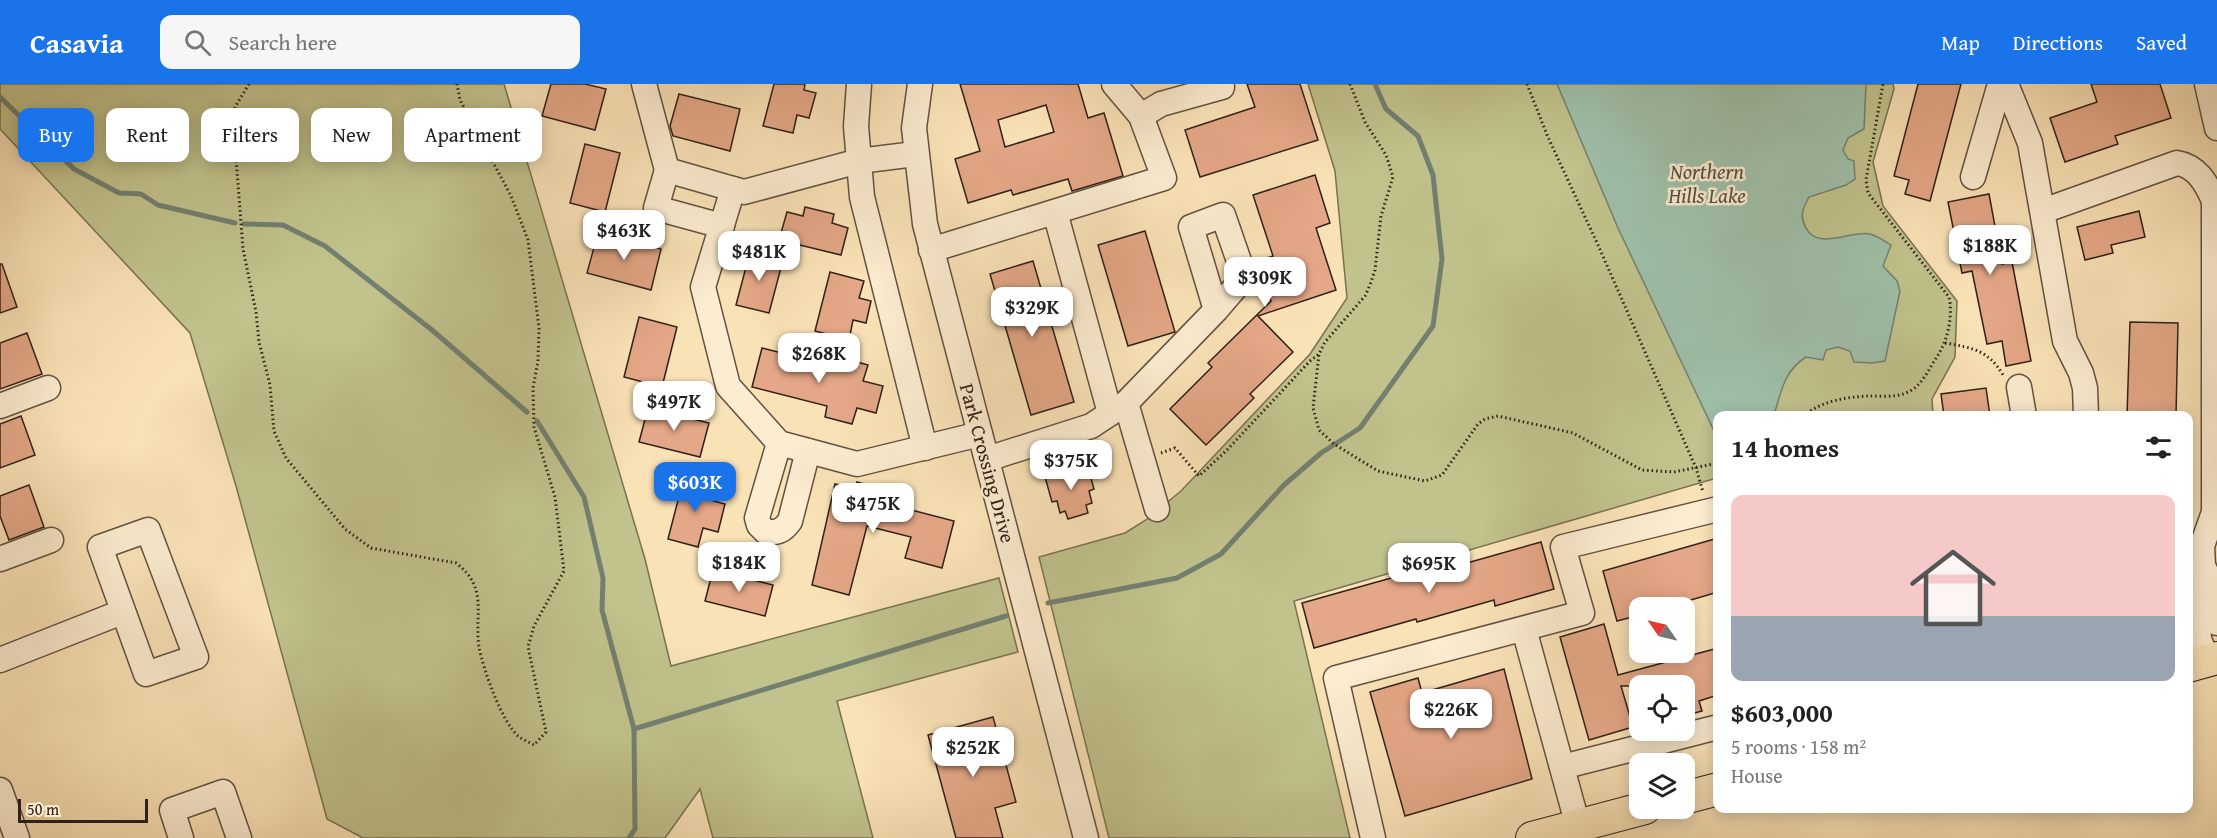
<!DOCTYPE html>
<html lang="en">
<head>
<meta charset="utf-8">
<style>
	:root { --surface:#fff; --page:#f6f6f6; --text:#222; --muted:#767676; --accent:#1a73e8 }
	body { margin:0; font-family:"Gentium Book Plus",serif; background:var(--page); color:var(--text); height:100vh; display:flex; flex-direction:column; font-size:22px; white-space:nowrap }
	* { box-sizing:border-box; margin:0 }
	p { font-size:20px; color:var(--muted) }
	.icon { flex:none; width:33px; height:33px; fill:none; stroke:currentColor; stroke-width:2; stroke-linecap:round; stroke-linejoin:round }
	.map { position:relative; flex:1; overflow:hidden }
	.side { position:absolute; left:1713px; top:327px; width:480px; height:402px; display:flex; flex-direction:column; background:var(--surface); border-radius:12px; box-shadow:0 3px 15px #0003 }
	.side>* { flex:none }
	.top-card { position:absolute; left:18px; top:24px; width:570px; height:54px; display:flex; gap:12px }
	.needle { width:39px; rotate:304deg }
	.tools { position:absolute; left:1629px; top:513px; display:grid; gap:12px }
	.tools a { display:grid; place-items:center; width:66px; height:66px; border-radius:12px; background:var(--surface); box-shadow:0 3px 15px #0003; font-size:30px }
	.scale { position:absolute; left:18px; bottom:15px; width:130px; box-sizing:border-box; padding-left:6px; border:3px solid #30211a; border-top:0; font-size:16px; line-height:21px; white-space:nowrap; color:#30211a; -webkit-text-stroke:4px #fcecd0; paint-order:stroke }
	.price { position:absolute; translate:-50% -51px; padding:0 14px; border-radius:12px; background:#fff; color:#222; font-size:20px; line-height:39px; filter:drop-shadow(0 2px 3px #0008) }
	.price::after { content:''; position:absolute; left:50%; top:36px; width:18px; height:14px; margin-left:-9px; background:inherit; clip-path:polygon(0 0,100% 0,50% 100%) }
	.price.selected { background:var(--accent); color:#fff }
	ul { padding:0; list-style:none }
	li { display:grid; align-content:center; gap:12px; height:318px; padding:0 18px }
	li span { display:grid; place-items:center; height:186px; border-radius:12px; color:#555 }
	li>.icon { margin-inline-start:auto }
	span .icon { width:108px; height:108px; fill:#fffc; stroke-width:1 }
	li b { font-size:26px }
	h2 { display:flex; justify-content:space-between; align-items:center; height:72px; padding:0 18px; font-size:26px }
	.pill { padding:0 21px; border-radius:12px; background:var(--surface); box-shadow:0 3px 15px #0003; font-size:21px; line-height:54px }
	.pill.selected { background:var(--accent); color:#fff }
	header { display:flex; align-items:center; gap:36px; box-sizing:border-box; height:84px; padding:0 30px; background:var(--accent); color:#fff }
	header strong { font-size:28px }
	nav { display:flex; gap:33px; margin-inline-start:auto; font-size:21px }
	.search { width:420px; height:54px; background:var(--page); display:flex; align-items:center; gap:15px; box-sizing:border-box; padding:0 21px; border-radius:12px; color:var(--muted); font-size:22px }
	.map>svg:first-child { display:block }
	.green { fill:#c1c28c; stroke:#787253; stroke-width:1.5 }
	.water { fill:#9fbfa9; stroke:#738070; stroke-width:1.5 }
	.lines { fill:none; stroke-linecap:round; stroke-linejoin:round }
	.stream { stroke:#738070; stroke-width:5 }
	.building { fill:#e4a787; stroke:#30211a; stroke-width:1.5; fill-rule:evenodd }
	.minor-casing { stroke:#625141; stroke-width:27 }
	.major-casing { stroke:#30211a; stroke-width:34 }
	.path { stroke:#30211a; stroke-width:3; stroke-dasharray:1.5 3; stroke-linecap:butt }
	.minor { stroke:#fcecd0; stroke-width:24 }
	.major { stroke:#fae2b7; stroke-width:32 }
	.labels { text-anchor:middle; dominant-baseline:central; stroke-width:5; stroke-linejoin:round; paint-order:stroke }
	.street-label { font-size:20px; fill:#30211a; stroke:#fcecd0 }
	.water-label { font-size:21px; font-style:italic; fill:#515045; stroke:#fcecd0 }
</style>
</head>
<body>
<header>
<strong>Casavia</strong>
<div class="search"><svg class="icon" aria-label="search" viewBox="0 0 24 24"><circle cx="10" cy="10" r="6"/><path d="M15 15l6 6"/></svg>Search here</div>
<nav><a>Map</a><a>Directions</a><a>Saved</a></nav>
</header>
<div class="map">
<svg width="2217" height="754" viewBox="0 0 2217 754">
	<rect width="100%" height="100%" fill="#fae2b7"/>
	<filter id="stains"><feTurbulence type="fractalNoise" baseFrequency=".00333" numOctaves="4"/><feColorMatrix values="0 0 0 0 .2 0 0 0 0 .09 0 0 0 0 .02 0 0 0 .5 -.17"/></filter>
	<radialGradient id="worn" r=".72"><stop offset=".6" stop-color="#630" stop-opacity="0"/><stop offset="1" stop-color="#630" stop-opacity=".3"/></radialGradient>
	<g class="green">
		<path d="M0,0H504L645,475L671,582L999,494L1018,568L837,617L873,754H713L700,705L665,754H363L327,735L236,402L190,249L0,45Z"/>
		<path d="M1308,0H1893L1894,5L1873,78L1883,122L1957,217L1955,273L1932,315L1933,331L1718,332L1717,394L1294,517L1350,754H1109L1039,473L1125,449L1146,436L1181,407L1310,270L1347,214L1335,87Z"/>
	</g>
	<path class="water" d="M1557,0H1866L1864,45L1848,54L1843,66L1848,75L1854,77L1855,95L1846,101L1809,113C1803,124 1799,132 1806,144C1818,167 1850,146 1870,150C1877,152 1885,157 1891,161L1883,182L1897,197L1900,207L1885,277L1872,279L1854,278L1850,267L1838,263L1826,266L1823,276L1806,273C1784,287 1781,308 1774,331L1718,332L1717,350L1715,349L1618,144Z"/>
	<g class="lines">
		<g class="stream">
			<path d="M0,13L74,85L119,109L141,110L158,121L235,139"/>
			<path d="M244,140L283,141L325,162L432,246L527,328"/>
			<path d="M537,337L584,413L603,494L602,526L634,645L635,745L629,754"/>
			<path d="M1048,519L1177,494L1221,470L1284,401L1321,369L1360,344L1433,242L1442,175L1433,91L1418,52L1386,25L1375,0"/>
			<path d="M634,645L1006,532"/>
		</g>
	</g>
	<g class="building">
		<path d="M551,0H585L606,5L595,46L542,32Z"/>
		<path d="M774,0H805L804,6L816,9L809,34L797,31L793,49L763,42Z"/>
		<path d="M960,0H1078L1088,34L1104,29L1123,92L1072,107L1068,95L1013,111L1011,106L968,119L955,75L980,67ZM1046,21L1054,48L1005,63L998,36Z"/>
		<path d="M1247,0H1300L1318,56L1200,93L1185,46L1255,23Z"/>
		<path d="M1918,0H1961L1930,117L1905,110L1909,96L1894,92Z"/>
		<path d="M2091,0H2160L2171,34L2115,52L2118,60L2065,78L2050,34L2097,18Z"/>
		<path d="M679,10L740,25L730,67L673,52L670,42Z"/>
		<path d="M585,60L620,69L605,128L570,119Z"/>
		<path d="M1315,91L1330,139L1316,144L1336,206L1258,232L1293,268L1250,310L1254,314L1206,361L1170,325L1212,283L1208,279L1271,217L1258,177L1273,172L1253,111Z"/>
		<path d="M1989,110L2002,180L2012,178L2031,277L2006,282L2002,257L1987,260L1972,187L1962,189L1948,118Z"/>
		<path d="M805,123L834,130L832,139L848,144L841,171L779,156L787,128L803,132Z"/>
		<path d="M2139,127L2145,153L2111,161L2113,169L2085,176L2077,143Z"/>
		<path d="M1145,147L1175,248L1128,262L1098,161Z"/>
		<path d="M598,149L661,165L651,206L587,189Z"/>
		<path d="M750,168L783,176L769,229L736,221Z"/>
		<path d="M1033,177L1074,318L1031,331L990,190Z"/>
		<path d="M0,180H2L17,223L0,229Z"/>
		<path d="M830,188L864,197L859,214L871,217L866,239L853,236L849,256L815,247Z"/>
		<path d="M639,233L677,243L662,303L624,293Z"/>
		<path d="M2130,238L2178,239L2176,332H2127Z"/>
		<path d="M27,249L42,290L0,305V259Z"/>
		<path d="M762,264L837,283L840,273L868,281L863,297L883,302L876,329L857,324L852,340L825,333L827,322L752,303Z"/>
		<path d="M1986,304L1990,332H1944L1941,310Z"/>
		<path d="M648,324L709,339L700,373L639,358Z"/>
		<path d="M21,332L35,371L0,384V340Z"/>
		<path d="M1087,380L1094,405L1089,407L1092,419L1086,421L1088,429L1068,435L1065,427L1060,429L1057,417L1052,418L1045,393Z"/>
		<path d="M684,393L714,400L710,416L725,420L718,448L703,444L698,463L668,455Z"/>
		<path d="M857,398L881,405L880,411L898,415L896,422L954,437L942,484L905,474L911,453L867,442L849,511L812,501L835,400L855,405Z"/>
		<path d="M29,401L44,443L9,456L0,432V412Z"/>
		<path d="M1718,454V508L1664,524H1640V531L1617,537L1603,487Z"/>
		<path d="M1541,458L1554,505L1495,522L1494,516L1417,538L1416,535L1314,564L1302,519L1466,473L1467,479Z"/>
		<path d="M713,486L773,501L765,532L705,517Z"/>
		<path d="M1604,540L1618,591L1718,564V611L1699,617L1702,627L1684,632V602H1621L1633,643L1589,656L1560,553Z"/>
		<path d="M1504,585L1532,695L1405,732L1370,608L1418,594L1422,609Z"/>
		<path d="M993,633L1016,718L995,724L1003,754H956L928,651Z"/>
	</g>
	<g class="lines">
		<g class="minor-casing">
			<g id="minor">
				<path d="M644,0L667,86L733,105L744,108L859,77L915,70"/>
				<path d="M859,0L856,42L862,113L925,364"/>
				<path d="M920,0L914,44L925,140L1086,754"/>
				<path d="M2006,0L2030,59L2065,257L2081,289L2085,304L2086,332"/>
				<path d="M2207,0L2217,44"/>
				<path d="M1141,32L1161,20L1222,3"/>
				<path d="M667,86L656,124L722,142"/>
				<path d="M1973,93L2000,0"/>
				<path d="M733,105L703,203L728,302L779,359L857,380L980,350"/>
				<path d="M2043,127L2177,79C2197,82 2207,100 2214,117V428L2202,462L2203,482L2196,503L2199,555L2208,577"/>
				<path d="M1055,128L1110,329"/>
				<path d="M931,166L1164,94L1141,32L1114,0"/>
				<path d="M2019,303L2024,332"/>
				<path d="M1126,319L1157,425"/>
				<path d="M0,322L48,304"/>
				<path d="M779,359L757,434L759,441L766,448C777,449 783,447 790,437L808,367"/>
				<path d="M987,375L1091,342L1126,319L1216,226L1191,143L1223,131L1240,180V198L1216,226"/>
				<path d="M148,446L196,573L146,590L100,463Z"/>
				<path d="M0,475L51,456"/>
				<path d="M2203,482L2212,500L2217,539"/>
				<path d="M1524,545L1578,742"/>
				<path d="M0,576L122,528"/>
				<path d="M1562,683L1718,643"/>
				<path d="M0,706L17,754"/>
				<path d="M181,754L172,726L223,708L239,754"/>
				<path d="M1373,754L1336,594L1582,529L1563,463L1718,425"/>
			</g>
		</g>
		<g class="major-casing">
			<g id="major">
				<path d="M2188,582L2217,574"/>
				<path d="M1684,714L1718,705"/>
				<path d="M1532,754L1645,724"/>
			</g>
		</g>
		<g class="path">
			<path d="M249,0L235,23L233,35L243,165L256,228L259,258L270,301L274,347L286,374L345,445L371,464L456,479C489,504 474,530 479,563C483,585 502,638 518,652C523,656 529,658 534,661L546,648L528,563L534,542L564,487L555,413L534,343L533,304L538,277L539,244L528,156L511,112L460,16L457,0"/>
			<path d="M1350,0L1365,38L1386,71L1393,93L1381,132L1375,186L1370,201L1365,212L1325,258L1319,270L1313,324L1319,346L1334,360L1378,387L1425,397L1442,391L1478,340L1485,335L1498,332L1573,349L1642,386L1674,388L1718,379"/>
			<path d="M1527,0L1547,51L1598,161L1696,384L1703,408"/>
			<path d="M1945,259C1973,264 1988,266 2003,291"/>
			<path d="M1803,332C1822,317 1845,313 1869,312C1882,312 1898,314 1910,307C1923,300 1930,283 1938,271C1948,255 1953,232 1949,213L1868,109L1866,96L1883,0"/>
			<path d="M1161,369L1175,364L1199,392L1227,366L1310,277L1319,270"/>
		</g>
		<use href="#minor" class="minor"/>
		<use href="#major" class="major"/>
	</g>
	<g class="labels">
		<g class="street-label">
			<text transform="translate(988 379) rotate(75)">Park Crossing Drive</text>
		</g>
		<g class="water-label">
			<text x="1707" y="87">Northern<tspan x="1707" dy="24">Hills Lake</tspan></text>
		</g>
	</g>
	<rect width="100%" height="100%" filter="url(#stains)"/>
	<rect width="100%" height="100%" fill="url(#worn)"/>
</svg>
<div class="tools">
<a><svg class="needle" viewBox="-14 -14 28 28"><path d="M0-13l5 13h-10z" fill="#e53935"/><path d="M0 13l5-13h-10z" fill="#767676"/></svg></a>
<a><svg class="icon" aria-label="locate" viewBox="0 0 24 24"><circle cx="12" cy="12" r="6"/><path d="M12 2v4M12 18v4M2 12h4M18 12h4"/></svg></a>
<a><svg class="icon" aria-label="layers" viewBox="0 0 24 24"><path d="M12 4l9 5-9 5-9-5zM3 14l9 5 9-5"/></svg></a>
</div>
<div class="scale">50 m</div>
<b class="price" style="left:624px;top:177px">$463K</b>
<b class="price" style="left:1990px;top:192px">$188K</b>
<b class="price" style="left:759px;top:198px">$481K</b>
<b class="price" style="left:1265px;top:224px">$309K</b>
<b class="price" style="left:1032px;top:254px">$329K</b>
<b class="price" style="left:819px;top:300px">$268K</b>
<b class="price" style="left:674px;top:348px">$497K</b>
<b class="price" style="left:1071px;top:407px">$375K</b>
<b class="price selected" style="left:695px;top:429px">$603K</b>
<b class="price" style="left:873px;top:450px">$475K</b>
<b class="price" style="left:739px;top:509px">$184K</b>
<b class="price" style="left:1429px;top:510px">$695K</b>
<b class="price" style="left:1451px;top:656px">$226K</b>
<b class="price" style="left:973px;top:694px">$252K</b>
<div class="top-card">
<a class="pill selected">Buy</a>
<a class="pill">Rent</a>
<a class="pill">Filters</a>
<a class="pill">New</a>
<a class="pill">Apartment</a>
</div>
<section class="side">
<h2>14 homes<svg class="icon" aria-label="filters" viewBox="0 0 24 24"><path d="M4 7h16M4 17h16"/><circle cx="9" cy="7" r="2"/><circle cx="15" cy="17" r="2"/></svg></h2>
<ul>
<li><span style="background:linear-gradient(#f6c9c9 65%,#9aa5b1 0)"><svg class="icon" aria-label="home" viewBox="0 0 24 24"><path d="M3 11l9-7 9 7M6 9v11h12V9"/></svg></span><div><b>$603,000</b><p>5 rooms · 158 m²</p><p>House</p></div></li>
</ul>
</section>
</div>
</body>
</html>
